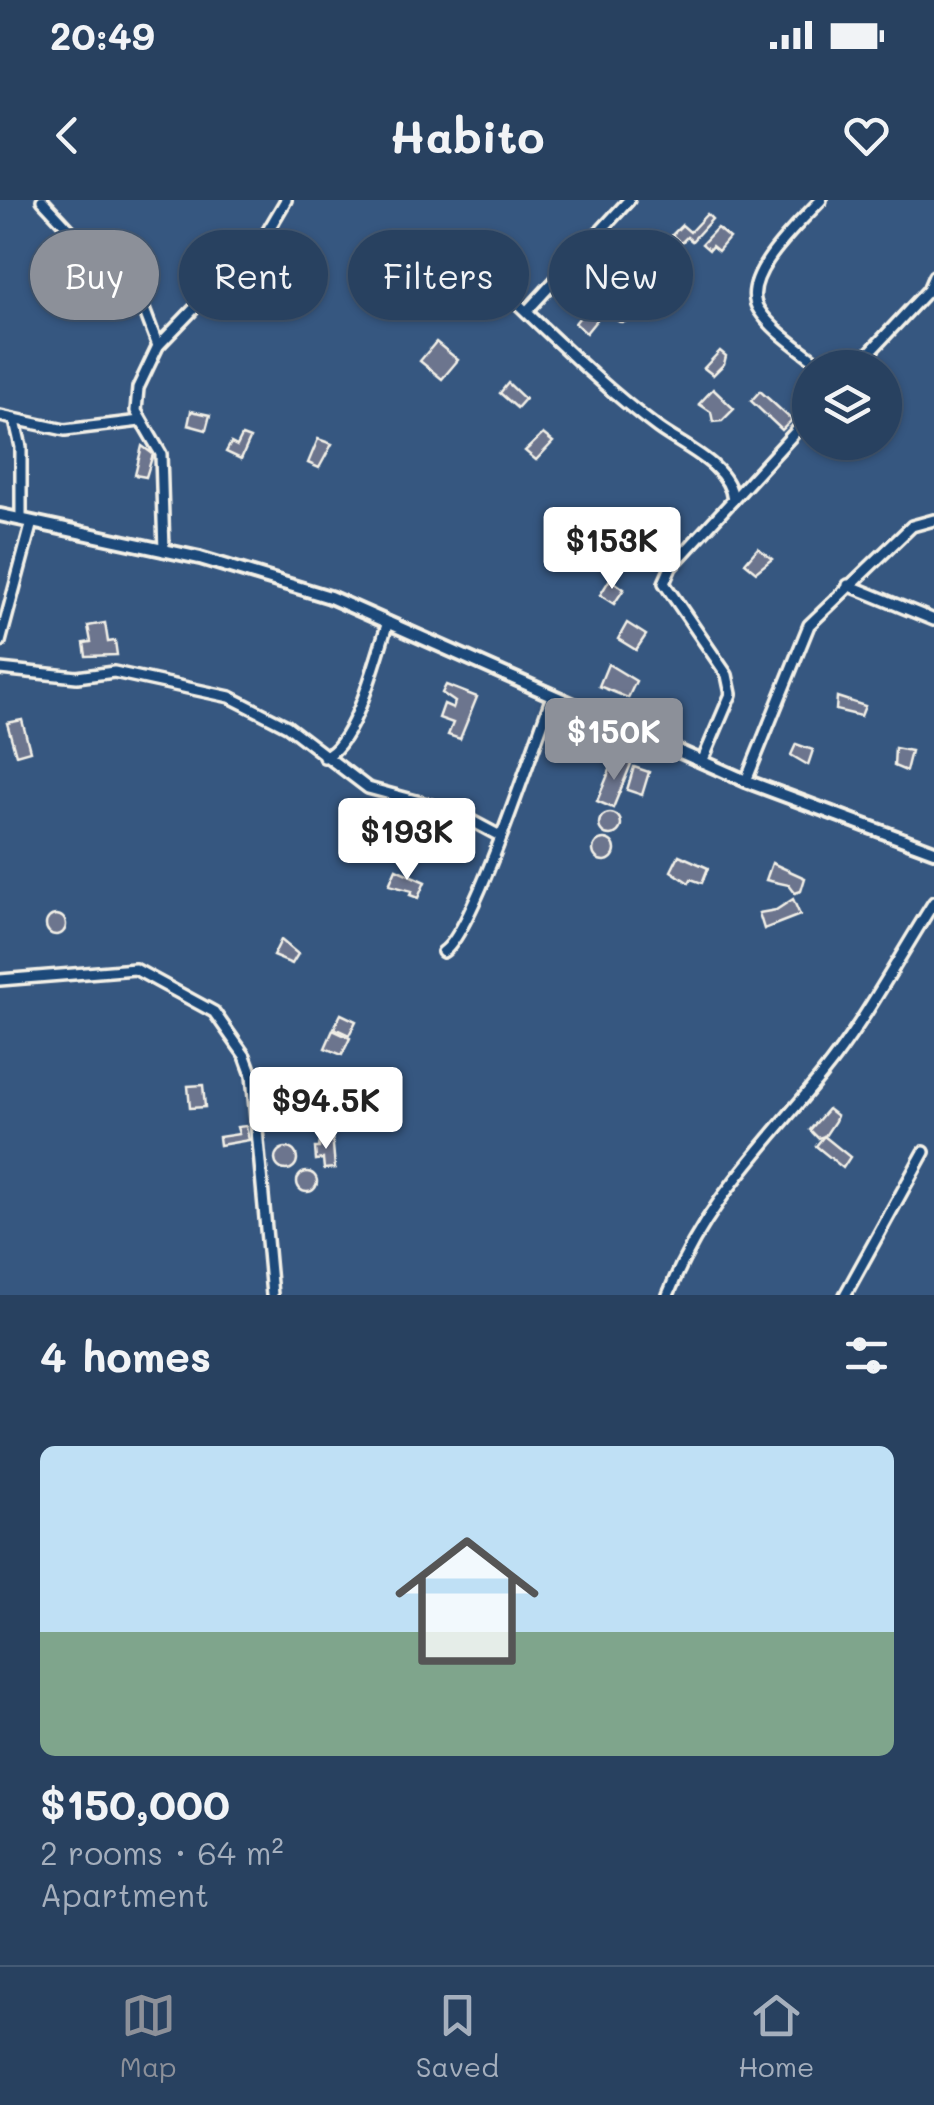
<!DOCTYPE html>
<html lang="en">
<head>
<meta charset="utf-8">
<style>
	:root { --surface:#284160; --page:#344c69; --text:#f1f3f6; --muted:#a5afbd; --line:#445a75; --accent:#8c9099 }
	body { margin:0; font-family:Mali,sans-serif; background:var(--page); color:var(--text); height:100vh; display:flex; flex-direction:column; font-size:38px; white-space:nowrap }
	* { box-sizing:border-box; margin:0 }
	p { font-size:32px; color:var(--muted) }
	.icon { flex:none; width:55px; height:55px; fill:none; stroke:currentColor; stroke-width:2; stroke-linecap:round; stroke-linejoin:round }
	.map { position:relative; height:1095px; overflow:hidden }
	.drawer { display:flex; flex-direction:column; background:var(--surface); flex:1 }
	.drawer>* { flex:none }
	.top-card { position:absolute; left:30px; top:30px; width:875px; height:90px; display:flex; gap:20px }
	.tools { position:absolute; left:792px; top:150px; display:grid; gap:20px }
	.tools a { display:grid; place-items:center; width:110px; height:110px; border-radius:50%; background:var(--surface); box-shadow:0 2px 8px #0004,0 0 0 2px var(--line); font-size:50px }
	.price { position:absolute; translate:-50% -85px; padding:0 22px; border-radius:10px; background:#fff; color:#222; font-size:32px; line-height:65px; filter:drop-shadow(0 2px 5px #0008) }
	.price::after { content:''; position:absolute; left:50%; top:60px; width:30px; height:22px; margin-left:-15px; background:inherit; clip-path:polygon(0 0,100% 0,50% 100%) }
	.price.active { background:var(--accent); color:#fff }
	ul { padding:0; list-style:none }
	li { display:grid; align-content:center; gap:20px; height:530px; padding:0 40px }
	li span { display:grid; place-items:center; height:310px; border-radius:15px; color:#555 }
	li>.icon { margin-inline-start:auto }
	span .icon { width:180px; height:180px; fill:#fffc; stroke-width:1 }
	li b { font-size:42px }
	h2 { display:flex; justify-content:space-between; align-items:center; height:120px; padding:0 40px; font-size:42px }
	.pill { padding:0 35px; border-radius:45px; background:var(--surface); box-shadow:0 2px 8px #0004,0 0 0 2px var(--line); font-size:35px; line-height:90px }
	.pill.active { background:var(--accent); color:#fff }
	.status { display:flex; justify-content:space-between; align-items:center; height:70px; padding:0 50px; background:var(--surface); direction:ltr }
	.status svg { height:28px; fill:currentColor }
	header { display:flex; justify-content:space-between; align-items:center; height:130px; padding:0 40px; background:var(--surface); font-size:45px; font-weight:700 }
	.tabs { display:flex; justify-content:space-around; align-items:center; height:140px; border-top:2px solid var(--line); background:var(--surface); font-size:28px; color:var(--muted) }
	.tabs a { display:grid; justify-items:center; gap:5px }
	.tabs .active { color:var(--accent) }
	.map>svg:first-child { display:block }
	.building { fill:#6c748e; stroke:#f4f1e8; stroke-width:2.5 }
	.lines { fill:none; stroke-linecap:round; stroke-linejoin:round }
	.minor-casing { stroke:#f4f1e8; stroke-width:16 }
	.tertiary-casing { stroke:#f4f1e8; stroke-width:18 }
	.minor { stroke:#1f4a7a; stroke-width:9 }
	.tertiary { stroke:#1f4a7a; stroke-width:10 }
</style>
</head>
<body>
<div class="status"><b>20:49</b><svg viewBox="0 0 49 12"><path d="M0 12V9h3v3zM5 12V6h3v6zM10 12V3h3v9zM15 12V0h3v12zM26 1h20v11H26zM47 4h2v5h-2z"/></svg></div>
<header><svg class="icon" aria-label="back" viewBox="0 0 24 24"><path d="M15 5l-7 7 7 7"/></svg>Habito<svg class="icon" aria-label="heart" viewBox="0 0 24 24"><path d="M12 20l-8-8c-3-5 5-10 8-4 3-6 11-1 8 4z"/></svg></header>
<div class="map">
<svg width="934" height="1095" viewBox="0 0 934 1095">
	<rect width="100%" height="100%" fill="#365780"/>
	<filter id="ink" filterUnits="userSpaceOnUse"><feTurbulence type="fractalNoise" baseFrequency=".01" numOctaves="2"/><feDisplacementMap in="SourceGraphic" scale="20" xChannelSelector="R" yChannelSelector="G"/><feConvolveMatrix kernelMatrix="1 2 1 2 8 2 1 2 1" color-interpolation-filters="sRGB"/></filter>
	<g filter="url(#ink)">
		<g class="building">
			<path d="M707,14L712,19L692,41L687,37L681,43L672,35L682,25L690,32Z"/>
			<path d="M717,28L729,38L718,51L712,46L709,50L702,44Z"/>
			<path d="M57,85L75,92L73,109L50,104Z"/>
			<path d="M605,89L615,98L602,114L591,104Z"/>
			<circle cx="622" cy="113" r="9"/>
			<path d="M588,107L599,117L586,133L575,123Z"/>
			<path d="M436,142L458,160L442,179L420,161Z"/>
			<path d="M720,151L726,156L724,164L713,175L704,168Z"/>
			<path d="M508,183L525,199L517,208L500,193Z"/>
			<path d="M713,189L734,209L722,221L713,222L711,212L699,204Z"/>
			<path d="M760,191L792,220L782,230L751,201Z"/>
			<path d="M191,211L210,215L206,230L188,225Z"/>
			<path d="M543,234L553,242L536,260L525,251Z"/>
			<path d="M242,236L250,239L241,259L226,252L231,243L237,246Z"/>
			<path d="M318,239L332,244L319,268L308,263Z"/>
			<path d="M142,246L153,254L146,277L135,275Z"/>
			<path d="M758,348L772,359L756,372L745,363Z"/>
			<path d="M610,379L624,389L614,404L600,395Z"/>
			<path d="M105,423L108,442L115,441L117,455L86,456L84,443L91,442L88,426Z"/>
			<path d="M627,423L646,435L636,450L618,439Z"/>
			<path d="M608,464L636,481L628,498L599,486Z"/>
			<path d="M446,485L477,497L460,539L448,535L453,523L439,518L444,504L453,508L455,502L442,493Z"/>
			<path d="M837,497L865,506L861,516L836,510Z"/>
			<path d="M22,520L30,551L16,555L7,523Z"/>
			<path d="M796,544L813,550L808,565L791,555Z"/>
			<path d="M895,548L911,551L906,571L894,566Z"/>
			<path d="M615,558L631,564L613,608L597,601Z"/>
			<path d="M634,567L649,572L642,595L627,590Z"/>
			<circle cx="610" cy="624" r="11"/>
			<circle cx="604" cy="650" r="11"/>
			<path d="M679,655L708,668L702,683L691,679L689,683L671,671Z"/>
			<path d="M772,663L805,678L801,691L795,693L789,685L766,680Z"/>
			<path d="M396,669L425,682L418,698L410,695L412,691L389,685Z"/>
			<path d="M793,699L800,715L764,729L759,713L776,710Z"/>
			<circle cx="56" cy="725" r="10"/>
			<path d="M281,740L298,754L292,764L273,756Z"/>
			<path d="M341,814L356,821L349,835L334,828Z"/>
			<path d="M333,830L350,838L342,855L325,848Z"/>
			<path d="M203,885L205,907L190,908L188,886Z"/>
			<path d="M828,909L837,916L835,921L825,936L818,938L810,930Z"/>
			<path d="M246,926L249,940L220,945L219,937L239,934L237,927Z"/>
			<path d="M332,934L335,968L324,969L323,959L316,960L315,948H319L321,935Z"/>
			<path d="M824,936L850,957L843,968L816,946Z"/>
			<circle cx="286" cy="959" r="11"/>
			<circle cx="307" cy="982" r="10"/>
		</g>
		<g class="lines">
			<g class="minor-casing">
				<g id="minor">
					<path d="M42,0L144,109L158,146"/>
					<path d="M821,0C801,22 737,78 759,110C774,133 803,150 824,168"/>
					<path d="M473,62C534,117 592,179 658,228C684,247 730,265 733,300L671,367L664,383L727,475L731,494L702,562"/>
					<path d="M527,111L629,0"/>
					<path d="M855,168L928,90L934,76"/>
					<path d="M0,216L65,230L140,221"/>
					<path d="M15,221L21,247V320"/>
					<path d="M733,300L810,216"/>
					<path d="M164,351L161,254L136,211L138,188L158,146L266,34L286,0"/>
					<path d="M848,385L934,420"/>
					<path d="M0,442L32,322"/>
					<path d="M0,469L77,477L114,472L230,497L287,526L368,588L453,611L500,636"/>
					<path d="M324,557C355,547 377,454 388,422"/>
					<path d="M746,581L809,425L912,326L934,320"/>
					<path d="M443,752C473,734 535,540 552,497"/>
					<path d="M0,780L135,769L214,812L245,856L252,875L272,1095"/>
					<path d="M668,1095C704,1004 761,950 821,876C864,823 897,760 934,702"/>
					<path d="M845,1095L924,952"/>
				</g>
			</g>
			<g class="tertiary-casing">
				<path id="tertiary" d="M0,315L200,358L330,397L746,581L934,651"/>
			</g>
			<use href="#minor" class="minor"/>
			<use href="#tertiary" class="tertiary"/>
		</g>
	</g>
</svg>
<div class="tools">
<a><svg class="icon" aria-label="layers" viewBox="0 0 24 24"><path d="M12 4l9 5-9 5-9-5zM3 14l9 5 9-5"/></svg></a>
</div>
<b class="price" style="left:612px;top:392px">$153K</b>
<b class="price active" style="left:614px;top:583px">$150K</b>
<b class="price" style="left:407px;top:683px">$193K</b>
<b class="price" style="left:326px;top:952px">$94.5K</b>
<div class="top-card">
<a class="pill active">Buy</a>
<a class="pill">Rent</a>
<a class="pill">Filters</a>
<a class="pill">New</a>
</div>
</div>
<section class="drawer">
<h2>4 homes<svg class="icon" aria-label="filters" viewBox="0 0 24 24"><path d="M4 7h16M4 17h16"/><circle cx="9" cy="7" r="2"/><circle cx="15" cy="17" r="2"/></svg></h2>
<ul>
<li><span style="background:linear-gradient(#bfe0f5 60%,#7fa58c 0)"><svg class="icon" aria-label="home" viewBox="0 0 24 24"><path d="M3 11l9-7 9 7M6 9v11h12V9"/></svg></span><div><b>$150,000</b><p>2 rooms · 64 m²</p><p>Apartment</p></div></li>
</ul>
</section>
<nav class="tabs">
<a class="active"><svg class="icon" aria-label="map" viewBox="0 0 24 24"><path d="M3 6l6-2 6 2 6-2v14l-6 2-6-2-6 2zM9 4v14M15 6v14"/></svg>Map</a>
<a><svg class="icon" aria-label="saved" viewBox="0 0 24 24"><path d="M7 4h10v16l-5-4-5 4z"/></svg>Saved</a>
<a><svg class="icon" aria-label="home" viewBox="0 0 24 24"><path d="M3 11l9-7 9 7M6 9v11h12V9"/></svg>Home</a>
</nav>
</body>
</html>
